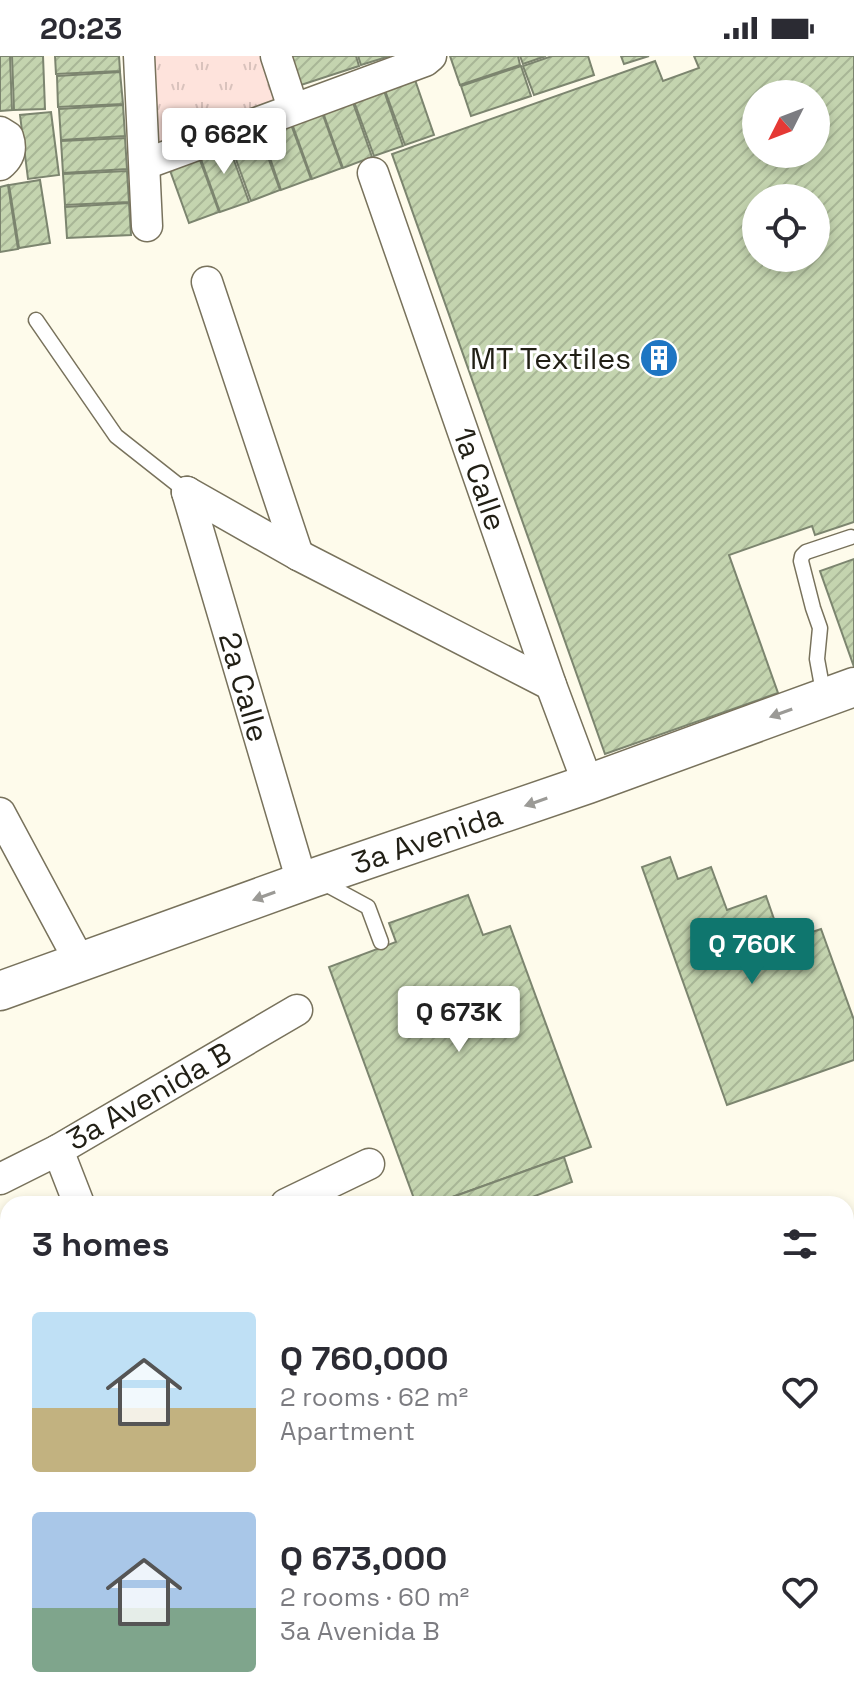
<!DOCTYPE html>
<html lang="en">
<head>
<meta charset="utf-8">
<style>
	:root { --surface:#fff; --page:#f7f7f7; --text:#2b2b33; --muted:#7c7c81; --accent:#0f766e }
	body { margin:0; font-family:"Space Grotesk",sans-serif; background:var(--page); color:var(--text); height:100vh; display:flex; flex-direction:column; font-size:30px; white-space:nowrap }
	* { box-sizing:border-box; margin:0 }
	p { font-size:26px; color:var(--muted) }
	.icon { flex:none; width:44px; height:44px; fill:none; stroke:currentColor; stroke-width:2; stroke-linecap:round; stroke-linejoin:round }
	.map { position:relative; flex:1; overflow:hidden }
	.panel { position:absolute; left:0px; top:1140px; width:854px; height:512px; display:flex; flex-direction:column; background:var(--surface); border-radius:24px 24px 0 0; box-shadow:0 4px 12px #0003 }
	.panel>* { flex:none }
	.needle { width:52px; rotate:228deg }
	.fabs { position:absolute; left:742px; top:24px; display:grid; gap:16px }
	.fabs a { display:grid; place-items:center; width:88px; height:88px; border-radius:50%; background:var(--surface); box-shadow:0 4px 12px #0003; font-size:40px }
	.price { position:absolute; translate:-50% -68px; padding:0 18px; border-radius:8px; background:#fff; color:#222; font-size:26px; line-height:52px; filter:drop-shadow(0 2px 4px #0008) }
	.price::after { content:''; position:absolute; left:50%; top:48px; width:24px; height:18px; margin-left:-12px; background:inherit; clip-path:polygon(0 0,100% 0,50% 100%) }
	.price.on { background:var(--accent); color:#fff }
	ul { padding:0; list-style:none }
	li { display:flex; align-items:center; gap:24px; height:200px; padding:0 32px }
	li span { display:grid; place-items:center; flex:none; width:224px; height:160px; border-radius:8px; color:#555 }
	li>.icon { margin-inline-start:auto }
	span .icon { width:96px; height:96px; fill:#fffc; stroke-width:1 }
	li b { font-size:34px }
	h2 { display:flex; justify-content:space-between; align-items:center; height:96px; padding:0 32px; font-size:34px }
	.status { display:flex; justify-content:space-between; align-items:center; height:56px; padding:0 40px; background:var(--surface); direction:ltr }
	.status svg { height:22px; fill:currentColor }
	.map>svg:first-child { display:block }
	.grass { fill:#fee3dc }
	.park { fill:url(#park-tufts) }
	.building { fill:url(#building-hatch); stroke:#7c856f; stroke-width:2; fill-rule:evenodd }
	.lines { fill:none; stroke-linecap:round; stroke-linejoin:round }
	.service-casing { stroke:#78725c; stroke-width:17 }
	.minor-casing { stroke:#78725c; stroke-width:33 }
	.tertiary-casing { stroke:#78725c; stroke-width:41 }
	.secondary-casing { stroke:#78725c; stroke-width:45 }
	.service { stroke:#fff; stroke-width:14 }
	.minor { stroke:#fff; stroke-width:30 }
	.tertiary { stroke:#fff; stroke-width:38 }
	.secondary { stroke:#fff; stroke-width:42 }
	.oneway { fill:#9b9a96 }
	.labels { text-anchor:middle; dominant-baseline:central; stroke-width:6; stroke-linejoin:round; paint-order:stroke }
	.poi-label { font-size:30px; fill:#211f15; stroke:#fff; text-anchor:end }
	.street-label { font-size:30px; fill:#211f15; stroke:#fff }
</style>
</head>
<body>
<div class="status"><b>20:23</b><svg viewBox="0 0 49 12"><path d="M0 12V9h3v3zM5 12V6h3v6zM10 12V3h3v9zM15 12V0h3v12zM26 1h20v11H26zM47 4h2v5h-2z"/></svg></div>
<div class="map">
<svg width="854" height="1652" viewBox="0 0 854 1652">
	<defs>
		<pattern id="park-tufts" width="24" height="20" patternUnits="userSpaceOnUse" patternTransform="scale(2)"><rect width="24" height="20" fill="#fee3dc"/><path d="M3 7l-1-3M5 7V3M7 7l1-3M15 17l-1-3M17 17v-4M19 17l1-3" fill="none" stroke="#d9c2bc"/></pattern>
		<pattern id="building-hatch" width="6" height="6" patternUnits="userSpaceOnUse" patternTransform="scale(2)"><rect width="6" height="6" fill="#c4d4af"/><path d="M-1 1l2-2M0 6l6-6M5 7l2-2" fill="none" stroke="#a8b696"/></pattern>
	</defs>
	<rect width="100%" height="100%" fill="#fefbeb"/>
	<path class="grass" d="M854,1332V1428L846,1406V1335Z"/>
	<path class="park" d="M139,0H276L293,52L145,108Z"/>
	<g class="building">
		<path d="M0,0H10L12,54L0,55Z"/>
		<path d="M12,0H43L45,53L14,54Z"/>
		<path d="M55,0H119L120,15L56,18Z"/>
		<path d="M290,0H356L359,10L298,30Z"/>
		<path d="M358,0H390L361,9Z"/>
		<path d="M450,0H518L520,9L460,29Z"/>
		<path d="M520,0H546L523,8Z"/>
		<path d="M552,0H588L594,19L534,39L523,10Z"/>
		<path d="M621,0H649L624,8Z"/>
		<path d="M694,0H854V466L815,479L812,470L729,499L778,637L605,698L392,98L655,5L663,25L699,12ZM756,38H816V98H756ZM756,142H816V202H756Z"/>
		<path d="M521,10L531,40L471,60L461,30Z"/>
		<path d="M120,16L123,48L58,51L57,20Z"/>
		<path d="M413,18L434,79L405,89L383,29Z"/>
		<path d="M382,29L403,90L374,100L352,40Z"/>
		<path d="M351,41L372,101L343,112L321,51Z"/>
		<path d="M123,49L125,80L61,84L59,53Z"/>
		<path d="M320,51L342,112L312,123L290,62Z"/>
		<path d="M51,56L59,119L28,123L20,59Z"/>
		<path d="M289,63L311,123L281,134L260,73Z"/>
		<path d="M258,74L280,134L251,145L229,84Z"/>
		<path d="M125,82L127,113L63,117L61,85Z"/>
		<path d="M227,85L249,146L220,156L198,95Z"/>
		<path d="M197,96L219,156L189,167L167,106Z"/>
		<path d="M127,115L129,146L65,149L63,118Z"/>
		<path d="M40,124L50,187L19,192L9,129Z"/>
		<path d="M8,129L18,193L0,196V131Z"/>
		<path d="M129,147L131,179L67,182L65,151Z"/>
		<path d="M854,503V611L820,515Z"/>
		<path d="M670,801L678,823L711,811L727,854L766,840L782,886L821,873L854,964V1004L727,1049L642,811Z"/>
		<path d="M468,839L483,879L510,870L591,1091L433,1148H416L329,911L396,886L389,867Z"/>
		<path d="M564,1101L572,1126L514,1148H433Z"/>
		<path d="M854,1194V1321L852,1322L846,1306V1196Z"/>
	</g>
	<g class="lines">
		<g class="service-casing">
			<g id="service">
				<path d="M36,264L116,380L187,436"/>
				<path d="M824,641L817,603L820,572L813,552L801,505L802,500L806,496L851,481"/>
				<path d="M320,825L368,851L381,886"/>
			</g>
		</g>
		<g class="minor-casing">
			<g id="minor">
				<path d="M139,0L147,170"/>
				<path d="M276,0L293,52"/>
				<path d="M0,76L8,81C12,93 10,101 0,109"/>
				<path d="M145,108L425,5L431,0"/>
				<path d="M373,117L551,629L588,728"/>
				<path d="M207,226L298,499"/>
				<path d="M187,436L298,499L551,629"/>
				<path d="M187,436L302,826"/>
				<path d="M0,757L80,906"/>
				<path d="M58,1094L79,1148"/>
				<path d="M0,1123L58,1094L297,954"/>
				<path d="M286,1148L369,1108"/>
				<path d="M0,1562L8,1556"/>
				<path d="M846,1587L854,1583"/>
				<path d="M382,1652L400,1644"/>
				<path d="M431,1652L448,1644"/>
				<path d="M719,1652L734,1644"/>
			</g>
		</g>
		<g class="tertiary-casing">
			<g id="tertiary">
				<path d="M0,935L313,822L588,728L854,631"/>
				<path d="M172,1652L184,1644"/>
			</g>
		</g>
		<g class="secondary-casing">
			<g id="secondary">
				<path d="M0,1424L8,1432"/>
				<path d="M244,1644L253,1652"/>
			</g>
		</g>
		<use href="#service" class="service"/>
		<use href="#minor" class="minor"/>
		<use href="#tertiary" class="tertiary"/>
		<use href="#secondary" class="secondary"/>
	</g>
	<defs><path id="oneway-solid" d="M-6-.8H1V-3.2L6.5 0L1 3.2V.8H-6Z" transform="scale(2)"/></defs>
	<g class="oneway">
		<use href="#oneway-solid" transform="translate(781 657) rotate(160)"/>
		<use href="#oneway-solid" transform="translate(536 746) rotate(161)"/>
		<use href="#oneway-solid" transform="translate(264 840) rotate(160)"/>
	</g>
	<defs>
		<g id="building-disc" transform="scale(2)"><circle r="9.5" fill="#1e76c3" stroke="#fff"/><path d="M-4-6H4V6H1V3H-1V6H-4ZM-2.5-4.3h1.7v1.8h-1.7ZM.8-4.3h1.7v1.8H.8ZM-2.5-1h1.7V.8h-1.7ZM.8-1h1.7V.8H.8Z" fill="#fff"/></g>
	</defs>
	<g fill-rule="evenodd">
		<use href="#building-disc" x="659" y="302"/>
	</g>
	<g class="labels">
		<g class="poi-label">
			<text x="631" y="302">MT Textiles</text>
		</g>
		<g class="street-label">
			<text transform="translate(480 423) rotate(71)">1a Calle</text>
			<text transform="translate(244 631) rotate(74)">2a Calle</text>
			<text transform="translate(427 783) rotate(-19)">3a Avenida</text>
			<text transform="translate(149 1040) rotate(-30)">3a Avenida B</text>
		</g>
	</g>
</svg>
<div class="fabs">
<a><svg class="needle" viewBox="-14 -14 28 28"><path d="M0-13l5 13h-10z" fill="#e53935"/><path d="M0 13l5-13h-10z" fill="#7c7c81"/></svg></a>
<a><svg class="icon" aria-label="locate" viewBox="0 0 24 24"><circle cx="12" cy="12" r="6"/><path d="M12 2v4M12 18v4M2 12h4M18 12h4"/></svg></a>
</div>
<b class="price" style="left:224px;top:120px">Q 662K</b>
<b class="price on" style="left:752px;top:930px">Q 760K</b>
<b class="price" style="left:459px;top:998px">Q 673K</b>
<section class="panel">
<h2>3 homes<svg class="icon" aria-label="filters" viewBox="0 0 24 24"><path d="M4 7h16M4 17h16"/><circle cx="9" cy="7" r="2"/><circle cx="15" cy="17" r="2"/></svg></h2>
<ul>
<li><span style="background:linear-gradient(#bfe0f5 60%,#c2b280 0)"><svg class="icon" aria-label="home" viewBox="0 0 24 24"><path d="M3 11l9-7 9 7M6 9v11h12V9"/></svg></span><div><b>Q 760,000</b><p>2 rooms · 62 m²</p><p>Apartment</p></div><svg class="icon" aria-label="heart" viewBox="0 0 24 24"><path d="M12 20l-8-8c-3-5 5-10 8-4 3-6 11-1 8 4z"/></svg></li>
<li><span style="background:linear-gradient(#a9c7e8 60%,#7fa58c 0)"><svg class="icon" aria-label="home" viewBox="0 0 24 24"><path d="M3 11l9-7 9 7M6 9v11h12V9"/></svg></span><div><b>Q 673,000</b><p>2 rooms · 60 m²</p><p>3a Avenida B</p></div><svg class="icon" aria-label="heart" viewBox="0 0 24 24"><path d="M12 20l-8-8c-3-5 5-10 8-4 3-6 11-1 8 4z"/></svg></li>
</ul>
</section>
</div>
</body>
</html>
